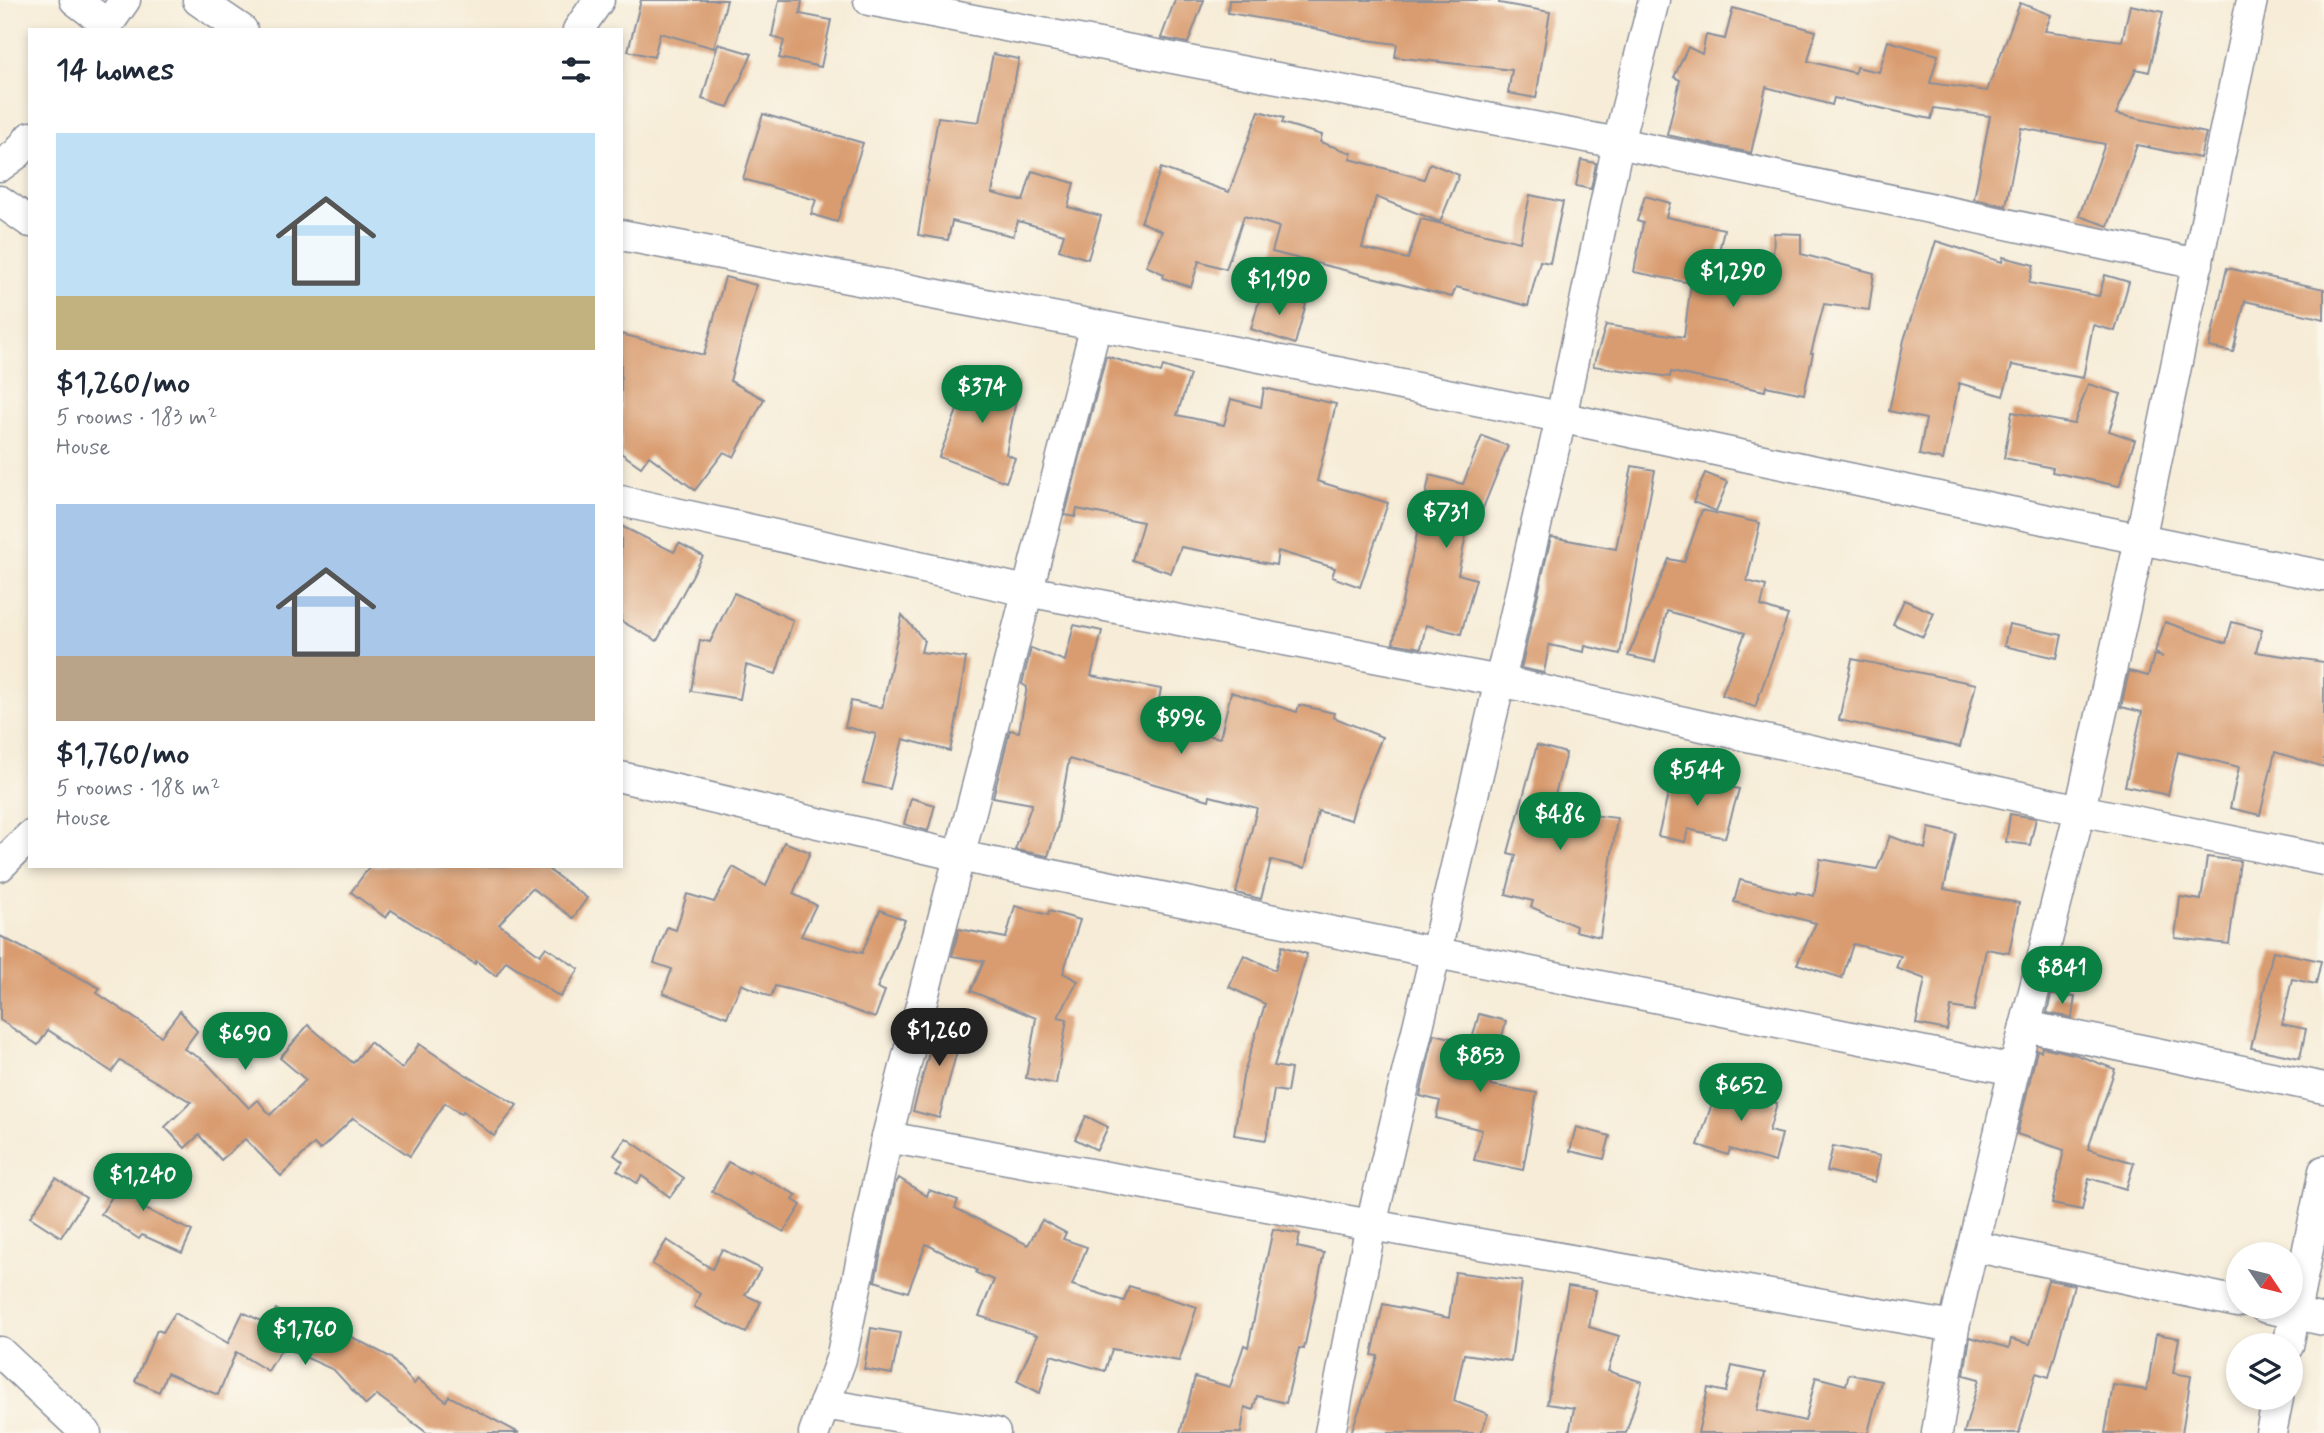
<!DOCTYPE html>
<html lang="en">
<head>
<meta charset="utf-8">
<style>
	:root { --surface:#fff; --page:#f2f2f3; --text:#1f2937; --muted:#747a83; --accent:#0b8043 }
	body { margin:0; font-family:Mynerve,sans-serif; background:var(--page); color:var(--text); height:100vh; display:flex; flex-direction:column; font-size:26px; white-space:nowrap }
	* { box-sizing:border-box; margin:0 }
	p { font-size:23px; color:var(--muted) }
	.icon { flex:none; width:38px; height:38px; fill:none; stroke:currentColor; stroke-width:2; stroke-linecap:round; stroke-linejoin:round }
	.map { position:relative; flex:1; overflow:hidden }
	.side { position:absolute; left:28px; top:28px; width:595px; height:840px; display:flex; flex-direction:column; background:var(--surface); border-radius:0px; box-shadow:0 4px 10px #0003 }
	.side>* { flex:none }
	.needle { width:46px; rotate:125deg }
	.controls { position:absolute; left:2226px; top:1242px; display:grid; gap:14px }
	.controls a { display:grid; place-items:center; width:77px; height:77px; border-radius:50%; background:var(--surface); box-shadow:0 4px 10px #0003; font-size:35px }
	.price { position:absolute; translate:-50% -60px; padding:0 16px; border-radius:24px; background:var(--accent); color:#fff; font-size:23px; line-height:46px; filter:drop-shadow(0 2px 4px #0008) }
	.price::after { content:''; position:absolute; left:50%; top:42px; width:21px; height:16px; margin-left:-10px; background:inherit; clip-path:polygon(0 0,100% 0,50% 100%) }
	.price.on { background:#222; color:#fff }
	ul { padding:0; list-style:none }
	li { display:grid; align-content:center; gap:14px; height:371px; padding:0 28px }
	li span { display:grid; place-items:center; height:217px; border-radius:0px; color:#555 }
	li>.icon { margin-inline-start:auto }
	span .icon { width:126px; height:126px; fill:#fffc; stroke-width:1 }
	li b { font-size:30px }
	h2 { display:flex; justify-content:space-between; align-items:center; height:84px; padding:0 28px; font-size:30px }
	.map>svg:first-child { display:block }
	.building { fill:#d99c6f }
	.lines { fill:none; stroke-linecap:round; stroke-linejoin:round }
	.street-casing { stroke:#888e9a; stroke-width:33 }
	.street { stroke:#fff; stroke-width:30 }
</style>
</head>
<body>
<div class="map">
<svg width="2324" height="1433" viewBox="0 0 2324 1433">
	<rect width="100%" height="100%" fill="#fbf7ec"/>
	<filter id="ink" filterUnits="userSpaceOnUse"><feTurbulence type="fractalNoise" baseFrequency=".0143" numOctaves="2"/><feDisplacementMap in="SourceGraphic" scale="14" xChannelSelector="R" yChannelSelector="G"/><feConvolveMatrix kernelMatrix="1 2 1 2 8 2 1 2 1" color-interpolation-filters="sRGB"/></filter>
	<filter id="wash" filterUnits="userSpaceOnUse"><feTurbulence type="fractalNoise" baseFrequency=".00686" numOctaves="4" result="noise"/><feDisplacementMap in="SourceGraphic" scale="28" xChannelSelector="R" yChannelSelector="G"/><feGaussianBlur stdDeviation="1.57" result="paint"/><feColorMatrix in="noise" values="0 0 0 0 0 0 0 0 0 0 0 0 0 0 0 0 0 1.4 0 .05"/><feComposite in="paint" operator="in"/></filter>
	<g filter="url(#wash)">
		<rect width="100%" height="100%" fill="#f6ecd7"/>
		<g id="blocks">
			<g class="building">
				<path d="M641,0H727L714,48L660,33L654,57L628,51Z"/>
				<path d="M779,0H802L800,14L831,20L821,67L779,58L784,41L772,36Z"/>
				<path d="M1175,0H1204L1188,43L1161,38Z"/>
				<path d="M1229,0H1499V3L1550,12L1536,98L1508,93L1512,70L1395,57L1397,44L1353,38L1305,26L1228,13Z"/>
				<path d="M2020,3L2051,15L2045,31L2122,41L2130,5L2163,12L2149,72L2136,69L2116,114L2206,133L2200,158L2137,145L2108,226L2079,216L2105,144L2021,128L2006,206L1974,199L1990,116L1934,108L1931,119L1834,98L1832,105L1766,87L1751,153L1667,135L1680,80L1674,77L1688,47L1702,54L1706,35L1725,39L1733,8L1816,31L1808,61L1855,73L1856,67L1879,72L1888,41L1938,55L1930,83L1987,91Z"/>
				<path d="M718,44L752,54L728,107L702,99Z"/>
				<path d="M993,54L1019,59L992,193L1023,201L1032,171L1074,183L1068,207L1101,216L1088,259L1059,250L1064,234L1018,221L1013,236L952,221L948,240L918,235L938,117L979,122Z"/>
				<path d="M1259,111L1284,118L1282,123L1322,135L1320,142L1352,153L1350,159L1424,179L1430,163L1459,175L1440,222L1376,197L1362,248L1408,259L1421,219L1520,242L1530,195L1563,202L1550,263L1540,261L1528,306L1456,287L1452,297L1272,252L1279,227L1244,216L1226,269L1199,261L1191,287L1163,278L1164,274L1146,266L1162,231L1141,222L1161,168L1229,192Z"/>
				<path d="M763,114L863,143L837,222L811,214L816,200L743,179Z"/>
				<path d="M1581,160L1596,163L1591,189L1576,186Z"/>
				<path d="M1645,196L1670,203L1666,217L1724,229L1713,278L1772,285L1774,233L1801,234V254L1874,273L1869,310L1824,304L1811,353H1813L1804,394L1766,386L1765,391L1671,372L1670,377L1593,366L1606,325L1684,337L1691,283L1634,272L1643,223L1637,221Z"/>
				<path d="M1936,241L2002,262L2003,257L2034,265L2029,283L2099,296L2105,275L2129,282L2115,331L2093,325L2083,378L2012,365L2003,396L1959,383L1943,460L1919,455L1926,419L1889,411L1904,340Z"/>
				<path d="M2227,268L2324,289V319L2245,301L2233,352L2209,347Z"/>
				<path d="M725,277L756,285L730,381L764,399L734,457L724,452L695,490L649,456L641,467L621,453V334L704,355Z"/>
				<path d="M1262,290L1306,304L1295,344L1251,329Z"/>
				<path d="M1106,356L1161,373L1163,366L1190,375L1177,415L1224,425L1231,399L1261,407L1264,388L1336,404L1317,481L1388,503L1360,587L1332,577L1335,568L1278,551L1276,565L1181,547L1171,573L1132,560L1143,522L1077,509L1075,517L1065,515Z"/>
				<path d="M960,373L1019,383L1006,454L1015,458L1006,482L939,457L959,405L950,402Z"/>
				<path d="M2088,384L2121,394L2109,431L2135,440L2119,486L2052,472L2053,468L2004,458L2012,412L2074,424Z"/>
				<path d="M1482,436L1508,446L1479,518L1470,515L1458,574L1476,579L1461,634L1426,625L1421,648L1393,643L1430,475L1463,484Z"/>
				<path d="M1632,466L1655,470L1620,654L1585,646L1584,652L1549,645L1544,673L1521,668L1551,537L1616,549Z"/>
				<path d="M1705,473L1728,482L1716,511L1693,502Z"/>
				<path d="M1702,510L1760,523L1747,581L1766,586L1761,606L1788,615L1755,707L1722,695L1745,633L1667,611L1655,662L1628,656L1669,559L1684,562Z"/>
				<path d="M621,526L674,552L679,543L703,556L657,641L621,621Z"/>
				<path d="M734,593L793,620L776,674L746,665L740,699L691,691L700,640L710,642Z"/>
				<path d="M1904,600L1934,613L1923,637L1893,624Z"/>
				<path d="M902,615L924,640L921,652L966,658L956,723L950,751L903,739L890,789L863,783L876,734L845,727L851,701L882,708Z"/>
				<path d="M2165,622L2226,643L2232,622L2262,630L2256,652L2324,662V767L2275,752L2260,815L2230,808L2239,767L2178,752L2168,795L2125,786L2142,712L2121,707L2129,671L2148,676L2154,655L2163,657L2155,652Z"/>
				<path d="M2009,624L2062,635L2057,658L2004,646Z"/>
				<path d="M1074,625L1102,631L1091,676L1161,689L1154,724L1220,738L1231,692L1297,712L1299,705L1334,713L1333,717L1382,737L1359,791L1351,820L1318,811L1305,868L1271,860L1261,899L1236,893L1257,808L1210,796L1209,800L1069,759L1057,829L1048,856L1015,850L1032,804L993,797L1010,730L1019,732L1027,687L1022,684L1031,648L1065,661Z"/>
				<path d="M1852,659L1976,684L1960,747L1839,720Z"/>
				<path d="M1537,745L1566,753L1551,810L1617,818L1600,937L1575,931L1576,926L1531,907L1533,901L1506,894L1516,855L1508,853Z"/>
				<path d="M1673,773L1739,789L1725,838L1688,829L1685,842L1658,836Z"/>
				<path d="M911,798L935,805L928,831L904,824Z"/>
				<path d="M2010,814L2036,818L2030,845L2006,842Z"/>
				<path d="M1929,828L1956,834L1944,889L2019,903L2009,953L1986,949L1974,1011L1951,1007L1947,1030L1916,1024L1925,979L1896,968L1901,956L1853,944L1842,978L1797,964L1816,923L1734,902L1740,880L1796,894L1797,892L1814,896L1820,859L1877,869L1890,836L1925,849Z"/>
				<path d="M784,842L810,852L793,894L816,905L801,936L862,953L880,910L905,920L877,988L885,991L875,1018L812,995L775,986L771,997L741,984L727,1017L663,993L672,969L654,963L667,927L676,930L687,894L714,902L733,867L766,886Z"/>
				<path d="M2207,857L2240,861L2229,944L2175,938L2180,897L2201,900Z"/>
				<path d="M370,866H553L549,870L587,898L573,918L532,888L499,924L540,955L546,947L579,969L560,997L506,961L496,976L476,961L475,964L391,910L386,918L351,892Z"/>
				<path d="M1015,906L1048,915L1049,911L1080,920L1063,973L1078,981L1058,1017L1067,1019L1056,1084L1026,1078L1036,1018L971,991L984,961L952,956L959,929L1006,938Z"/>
				<path d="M0,936L100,988L97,993L161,1036L180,1011L197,1031L184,1049L205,1061L249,1108L258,1100L270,1115L306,1080L280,1058L308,1025L353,1063L370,1042L402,1069L419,1044L463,1073L517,1105L494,1136L463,1111L461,1114L445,1103L410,1156L353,1118L320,1150L314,1144L281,1176L245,1139L221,1160L199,1135L185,1148L165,1127L191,1102L120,1061L112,1072L48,1030L38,1045L0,1020Z"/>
				<path d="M1282,946L1307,954L1274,1066L1291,1069L1287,1092L1274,1090L1266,1140L1234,1135L1243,1076L1265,1004L1229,987L1244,955L1275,970Z"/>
				<path d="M2273,951L2321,961L2316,984L2292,979L2282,1024L2306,1029L2300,1058L2251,1048Z"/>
				<path d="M2051,995L2075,997L2072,1018L2047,1013Z"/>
				<path d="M1479,1014L1506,1021L1490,1085L1537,1093L1523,1170L1474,1160L1482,1130L1436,1118L1440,1101L1420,1096L1434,1034L1471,1043Z"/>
				<path d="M939,1017L964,1025L939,1118L913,1111Z"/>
				<path d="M2042,1047L2074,1054L2115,1069L2088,1149L2134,1163L2126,1189L2089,1178L2082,1210L2052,1204L2064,1150L2017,1134L2037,1050L2041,1051Z"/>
				<path d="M1721,1077L1751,1086L1748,1095L1777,1103L1769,1131L1782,1134L1775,1162L1730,1149L1728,1155L1698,1145Z"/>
				<path d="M1086,1116L1108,1127L1097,1150L1075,1139Z"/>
				<path d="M1576,1127L1610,1136L1604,1159L1570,1151Z"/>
				<path d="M626,1138L684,1178L670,1197L642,1176L637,1183L617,1170L623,1162L614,1155Z"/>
				<path d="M1833,1146L1880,1156L1875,1182L1827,1171Z"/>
				<path d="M728,1162L749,1173L750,1171L797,1195L793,1200L801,1205L784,1232L712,1191Z"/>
				<path d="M131,1167L156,1183L141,1207L192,1231L182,1253L142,1235L139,1239L101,1214Z"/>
				<path d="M56,1178L86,1198L61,1237L30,1217Z"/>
				<path d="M899,1178L927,1196L929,1190L958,1200L955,1208L1028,1245L1042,1220L1066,1233L1063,1239L1087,1247L1072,1285L1124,1301L1129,1286L1197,1307L1179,1361L1112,1349L1105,1371L1051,1355L1040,1393L1017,1381L1037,1335L979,1316L994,1280L976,1273L977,1270L926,1244L908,1292L875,1281L895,1185Z"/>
				<path d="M1273,1229L1300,1234L1297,1247L1324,1253L1304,1349L1299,1348L1286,1403L1257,1396L1253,1410L1245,1407L1241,1433H1180L1195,1377L1230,1387L1244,1345L1248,1347Z"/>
				<path d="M667,1240L712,1269L722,1249L761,1269L745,1295L761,1302L746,1333L694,1307L700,1294L652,1264Z"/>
				<path d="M1455,1272L1522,1281L1511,1361L1464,1354L1454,1401L1488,1414L1481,1433H1351L1378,1356L1372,1355L1383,1304L1449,1318Z"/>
				<path d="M2048,1280L2074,1285L2049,1377L2036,1373L2019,1433H1964L1979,1379L1964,1375L1970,1337L2009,1348L2011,1339L2030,1344Z"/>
				<path d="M1568,1286L1596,1290L1589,1327L1619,1336L1608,1371L1642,1382L1626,1433H1569L1574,1408L1547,1404Z"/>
				<path d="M276,1309L320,1336L327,1320L350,1331L348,1335L390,1357L414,1384L418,1379L446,1401L449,1396L519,1433H427L377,1395L366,1405L334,1370L283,1347L268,1371L236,1352L218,1395L167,1373L159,1392L135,1381L157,1330L163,1332L175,1313L228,1343L243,1312L267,1324Z"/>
				<path d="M871,1328L900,1333L892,1374L864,1369Z"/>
				<path d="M2156,1334L2179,1338L2173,1373L2191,1376L2182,1433H2105L2113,1385L2147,1390Z"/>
				<path d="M1732,1366L1765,1373L1757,1410L1805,1421L1816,1377L1846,1385L1849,1374L1881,1381L1868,1433H1698L1708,1388L1726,1392Z"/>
			</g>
		</g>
	</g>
	<g filter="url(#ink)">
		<use href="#blocks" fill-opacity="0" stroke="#888e9a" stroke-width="2"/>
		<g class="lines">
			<g class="street-casing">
				<g id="street">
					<path d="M75,0L107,24"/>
					<path d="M198,0L242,30"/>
					<path d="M869,0L1618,143L2198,264"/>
					<path d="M104,30L125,0"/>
					<path d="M578,30L599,0"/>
					<path d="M0,166L18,153L30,137"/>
					<path d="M0,201L30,222"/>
					<path d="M621,235C936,295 1250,353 1564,418C1817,471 2070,526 2324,576"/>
					<path d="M621,501L1027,591L1500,681L2080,810L2324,860"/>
					<path d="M621,777L959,856L2014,1070"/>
					<path d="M0,866L30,836"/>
					<path d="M2025,1026L2324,1088"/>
					<path d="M887,1137L1371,1225L1954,1327"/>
					<path d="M1973,1246L2238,1302"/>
					<path d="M2264,1307L2324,1320"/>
					<path d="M2288,1346L2324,1171"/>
					<path d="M0,1352L86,1433"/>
					<path d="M824,1404L995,1433"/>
					<path d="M814,1433L841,1359L887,1137L1096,325"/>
					<path d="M1330,1433L1371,1225L1500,681L1561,418L1618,143L1654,0"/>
					<path d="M1937,1433L1954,1327L2014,1070L2080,810L2140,540L2252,0"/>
					<path d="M2271,1433L2278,1398"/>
				</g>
			</g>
			<use href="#street" class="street"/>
		</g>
	</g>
</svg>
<div class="controls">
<a><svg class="needle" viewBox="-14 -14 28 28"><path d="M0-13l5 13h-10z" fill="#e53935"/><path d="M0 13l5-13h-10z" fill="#747a83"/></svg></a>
<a><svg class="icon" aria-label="layers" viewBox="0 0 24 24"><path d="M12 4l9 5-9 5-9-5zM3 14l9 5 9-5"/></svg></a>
</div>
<b class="price" style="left:1733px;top:309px">$1,290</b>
<b class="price" style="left:1279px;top:317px">$1,190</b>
<b class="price" style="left:982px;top:425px">$374</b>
<b class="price" style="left:1446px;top:550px">$731</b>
<b class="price" style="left:1181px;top:756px">$996</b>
<b class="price" style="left:1697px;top:808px">$544</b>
<b class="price" style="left:1560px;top:852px">$486</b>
<b class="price" style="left:2062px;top:1006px">$841</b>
<b class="price on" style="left:939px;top:1068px">$1,260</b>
<b class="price" style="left:245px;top:1072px">$690</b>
<b class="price" style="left:1480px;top:1094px">$853</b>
<b class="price" style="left:1741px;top:1123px">$652</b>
<b class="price" style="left:143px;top:1213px">$1,240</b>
<b class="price" style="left:305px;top:1367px">$1,760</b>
<section class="side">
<h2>14 homes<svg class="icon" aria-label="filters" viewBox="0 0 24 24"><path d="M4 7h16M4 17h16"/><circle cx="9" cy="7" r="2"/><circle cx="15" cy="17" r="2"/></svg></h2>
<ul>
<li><span style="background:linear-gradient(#bfe0f5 75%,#c2b280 0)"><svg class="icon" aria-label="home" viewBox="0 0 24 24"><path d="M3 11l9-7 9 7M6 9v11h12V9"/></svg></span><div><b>$1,260/mo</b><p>5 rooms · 183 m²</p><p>House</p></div></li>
<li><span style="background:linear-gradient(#a9c7e8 70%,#b9a48a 0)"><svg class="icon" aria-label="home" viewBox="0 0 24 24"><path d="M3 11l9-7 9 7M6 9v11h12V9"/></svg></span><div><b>$1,760/mo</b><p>5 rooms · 188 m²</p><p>House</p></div></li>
</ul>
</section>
</div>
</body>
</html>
